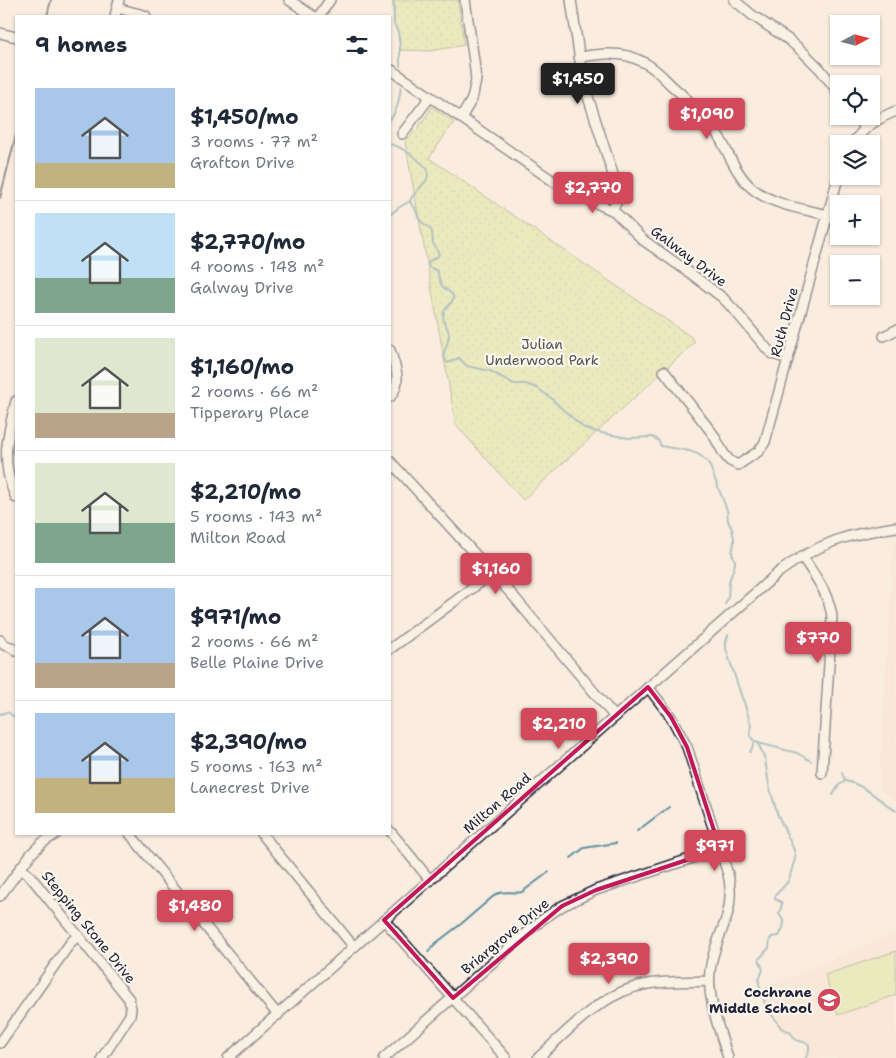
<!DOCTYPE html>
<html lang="en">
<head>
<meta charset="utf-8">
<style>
	:root { --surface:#fff; --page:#f2f2f3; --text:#1f2937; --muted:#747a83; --line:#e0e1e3; --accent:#d1495b }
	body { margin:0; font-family:"Shantell Sans",sans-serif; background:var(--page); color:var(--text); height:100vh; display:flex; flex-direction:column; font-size:19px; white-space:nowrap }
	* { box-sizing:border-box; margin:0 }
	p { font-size:16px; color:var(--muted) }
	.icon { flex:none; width:28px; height:28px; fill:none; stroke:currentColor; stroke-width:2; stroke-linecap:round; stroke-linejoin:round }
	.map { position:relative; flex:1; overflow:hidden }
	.panel { position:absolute; left:15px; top:15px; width:376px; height:820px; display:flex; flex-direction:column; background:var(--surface); border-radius:0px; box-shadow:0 1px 4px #0004 }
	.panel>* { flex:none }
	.needle { width:32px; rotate:83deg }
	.fabs { position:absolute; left:830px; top:15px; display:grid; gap:10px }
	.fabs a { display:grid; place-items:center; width:50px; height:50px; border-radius:0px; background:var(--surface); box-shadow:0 1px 4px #0004; font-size:25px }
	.price { position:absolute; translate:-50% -42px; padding:0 11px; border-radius:5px; background:var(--accent); color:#fff; font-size:16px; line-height:32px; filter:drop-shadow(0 1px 2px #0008) }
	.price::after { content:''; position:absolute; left:50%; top:30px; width:15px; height:11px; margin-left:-8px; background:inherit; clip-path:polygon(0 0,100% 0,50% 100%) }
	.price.current { background:#222; color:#fff }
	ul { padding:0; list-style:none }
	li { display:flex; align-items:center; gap:15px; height:125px; padding:0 20px }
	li+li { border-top:1px solid var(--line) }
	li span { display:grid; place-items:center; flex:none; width:140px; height:100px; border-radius:0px; color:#555 }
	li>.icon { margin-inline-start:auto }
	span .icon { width:60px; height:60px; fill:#fffc; stroke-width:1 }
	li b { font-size:21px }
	h2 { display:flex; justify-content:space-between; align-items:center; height:60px; padding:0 20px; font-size:21px }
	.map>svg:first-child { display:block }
	.built { fill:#f9dfcf }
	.park { fill:url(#park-dots); stroke:#7e8469 }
	.pitch { fill:#dae597; stroke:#7e8469 }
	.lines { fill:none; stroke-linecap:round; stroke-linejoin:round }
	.stream { stroke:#5f90a0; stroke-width:2 }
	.minor-casing { stroke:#22223b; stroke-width:12 }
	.minor { stroke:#fbf7ec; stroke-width:9 }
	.rail { stroke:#22223b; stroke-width:2 }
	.marked { fill:none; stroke:#c2185b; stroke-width:4; stroke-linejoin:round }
	.labels { text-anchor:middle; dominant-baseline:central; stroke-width:4.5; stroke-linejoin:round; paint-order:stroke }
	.street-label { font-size:14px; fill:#22223b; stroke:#fbf7ec }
	.park-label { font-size:14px; fill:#505352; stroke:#fbf7ec }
	.poi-label { font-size:14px; font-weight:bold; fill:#22223b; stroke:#fbf7ec; text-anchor:end }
</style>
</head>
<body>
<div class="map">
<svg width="896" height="1058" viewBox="0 0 896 1058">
	<defs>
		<pattern id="park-dots" width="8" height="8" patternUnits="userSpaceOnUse" patternTransform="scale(1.25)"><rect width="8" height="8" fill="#dae597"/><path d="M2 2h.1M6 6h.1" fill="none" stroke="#bbc483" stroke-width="1.8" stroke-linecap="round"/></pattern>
	</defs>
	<rect width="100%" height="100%" fill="#faecdf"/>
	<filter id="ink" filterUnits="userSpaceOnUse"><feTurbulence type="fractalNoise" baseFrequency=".02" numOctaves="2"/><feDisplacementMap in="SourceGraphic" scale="10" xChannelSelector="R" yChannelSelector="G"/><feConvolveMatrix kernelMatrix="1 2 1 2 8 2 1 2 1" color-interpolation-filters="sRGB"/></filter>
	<g filter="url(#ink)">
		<g class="built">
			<path d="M896,539V801L879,788L894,540Z"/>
			<path d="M896,933V1058H802L807,1044L780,1029L775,1014L765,1010L760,990Z"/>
		</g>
		<g class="park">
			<path d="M395,0H458L464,45L431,51L399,50L400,38L394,24Z"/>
			<path d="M432,107L454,122L429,158L690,336L695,342L523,500L456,425L405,141L418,128Z"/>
		</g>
		<path class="pitch" d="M896,951V995L838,1015L825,975Z"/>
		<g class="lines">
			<g class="stream">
				<path d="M393,0L394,24L398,32L400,48V66"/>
				<path d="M390,120C398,110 399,99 401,87"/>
				<path d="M390,144C405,148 416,158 427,168L428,176L426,181L412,197L410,201L398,208L390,215"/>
				<path d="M410,201L411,204L415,208L419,219L424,224L429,227L432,232L433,243L439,254L437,257L429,261L428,264L429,267L437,271C439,276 439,281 442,286C445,290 451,291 453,296C455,302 446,306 444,312C441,322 448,325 449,334C450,344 438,355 448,363L459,358L467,366L490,371L514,384H526L537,388L551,398L559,406L584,428L601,433L629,438L652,437L658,440L661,446C678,450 698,448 709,464L727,510L728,521L732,529L734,538V544L732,553L735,561V564L729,582L728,598L725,604"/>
				<path d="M728,635L726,642V649L742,698L744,702L751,725L750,735L753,740L758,743L797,753L811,761"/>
				<path d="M0,714L7,712L16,718"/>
				<path d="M758,743L765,759L769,785L777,813L794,850C797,861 794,859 792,869C790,873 791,877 788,881C785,886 779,891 775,896V899L781,902L782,904L779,914L784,922L783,928L779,936L772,937L770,939L769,948L759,959L763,970L759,979V984L766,1007L776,1020L781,1028L790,1032L796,1040L807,1043L809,1045V1050L806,1058"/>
				<path d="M750,752L755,742"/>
				<path d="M842,773L845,781C863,784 881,801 896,811"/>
				<path d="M833,795L839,785L844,782"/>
				<path d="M637,831C648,823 658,815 669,807"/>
				<path d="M571,858L584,848L616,843"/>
				<path d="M428,952L436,943L461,924L496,894C505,890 513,894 522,892L549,872"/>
			</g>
			<g class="minor-casing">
				<g id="minor">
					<path d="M289,0L313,16"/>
					<path d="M571,0L583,81L618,190C620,198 616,203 612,210"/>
					<path d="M734,0L752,15L789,40L804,53L820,69L839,93"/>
					<path d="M117,8L140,14L146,16"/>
					<path d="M115,16L119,0"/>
					<path d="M319,16L330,0"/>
					<path d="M0,33L16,37"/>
					<path d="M579,57C595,55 611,52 628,56C634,58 640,60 645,63C655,68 663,77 671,85C688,100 706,116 718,135C729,153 736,175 753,189C773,205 803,209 828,215"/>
					<path d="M390,69L556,183L582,197L614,211L643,240L690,273L723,298L736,312L768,350L773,354L788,359"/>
					<path d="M856,116L865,129"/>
					<path d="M461,118L472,99L476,80L474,61L465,0"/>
					<path d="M402,134L430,97"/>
					<path d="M852,144C863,128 878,118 896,111"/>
					<path d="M884,336L896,330"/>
					<path d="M390,350C395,366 403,382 390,397"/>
					<path d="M664,371L713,434L724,454L730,461L738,465L759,451L765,442L839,174"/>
					<path d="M16,401C7,438 0,462 16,498"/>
					<path d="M390,461L515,598L615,717"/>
					<path d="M802,556C814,575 829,593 832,617L822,773"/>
					<path d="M0,640L4,645L11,647L16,651"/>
					<path d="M390,649L493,573"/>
					<path d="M648,687L671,717L687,747L728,874C731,887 731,902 727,916C721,935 712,951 710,971C707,1001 720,1030 728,1058"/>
					<path d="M390,831L430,880"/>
					<path d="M130,834L278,1015"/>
					<path d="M262,834L354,947"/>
					<path d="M20,868L30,876L129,999L131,1009L130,1015L102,1058"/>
					<path d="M0,896L31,854L42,843L56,834"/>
					<path d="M384,920L506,1058"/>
					<path d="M0,1043L71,942L78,936"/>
					<path d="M228,1058L779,572C819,543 847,534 896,527"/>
					<path d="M384,1058L519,939L543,919L562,906L596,890L720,849"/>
					<path d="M538,1058C570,1029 603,991 648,984C668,981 689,982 709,981"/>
				</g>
			</g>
			<use href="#minor" class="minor"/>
			<g class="rail">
				<path d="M47,16L51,0"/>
				<path d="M0,198L16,135"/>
			</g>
		</g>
	</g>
	<path d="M0 0H896V1058H0ZM648,687L671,717L687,747L720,849L596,890L562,906L453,998L384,920Z" fill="#faecdf" fill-opacity=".55" fill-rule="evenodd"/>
	<path class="marked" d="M648,687L671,717L687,747L720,849L596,890L562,906L453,998L384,920Z"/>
	<defs>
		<g id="school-disc" transform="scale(1.25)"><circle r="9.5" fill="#d1495b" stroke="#fbf7ec"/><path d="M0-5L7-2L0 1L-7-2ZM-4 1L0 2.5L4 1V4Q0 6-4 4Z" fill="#fff"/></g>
	</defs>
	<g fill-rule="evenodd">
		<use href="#school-disc" x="829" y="1000"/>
	</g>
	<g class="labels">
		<g class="street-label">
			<text transform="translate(689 256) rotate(37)">Galway Drive</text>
			<text transform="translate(784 322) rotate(-75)">Ruth Drive</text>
			<text transform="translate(497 803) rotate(-41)">Milton Road</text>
			<text transform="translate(89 927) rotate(51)">Stepping Stone Drive</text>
			<text transform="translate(505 936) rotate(-40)">Briargrove Drive</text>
		</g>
		<g class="park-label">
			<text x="542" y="344">Julian<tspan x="542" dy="16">Underwood Park</tspan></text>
		</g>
		<g class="poi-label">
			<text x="812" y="992">Cochrane<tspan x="812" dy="16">Middle School</tspan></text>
		</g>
	</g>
</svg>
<div class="fabs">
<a><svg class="needle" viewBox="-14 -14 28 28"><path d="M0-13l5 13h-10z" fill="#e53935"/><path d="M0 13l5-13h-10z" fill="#747a83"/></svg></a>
<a><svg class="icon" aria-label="locate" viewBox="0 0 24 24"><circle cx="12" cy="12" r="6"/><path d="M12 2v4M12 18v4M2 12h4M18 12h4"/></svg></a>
<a><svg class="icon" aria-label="layers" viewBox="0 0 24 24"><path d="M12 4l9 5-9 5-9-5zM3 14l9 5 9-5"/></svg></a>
<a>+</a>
<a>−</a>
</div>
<b class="price current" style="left:578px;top:105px">$1,450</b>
<b class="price" style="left:707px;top:140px">$1,090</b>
<b class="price" style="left:593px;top:214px">$2,770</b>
<b class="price" style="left:496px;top:595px">$1,160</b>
<b class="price" style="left:818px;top:664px">$770</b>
<b class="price" style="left:559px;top:750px">$2,210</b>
<b class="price" style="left:715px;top:872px">$971</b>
<b class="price" style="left:195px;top:932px">$1,480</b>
<b class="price" style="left:609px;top:985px">$2,390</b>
<section class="panel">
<h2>9 homes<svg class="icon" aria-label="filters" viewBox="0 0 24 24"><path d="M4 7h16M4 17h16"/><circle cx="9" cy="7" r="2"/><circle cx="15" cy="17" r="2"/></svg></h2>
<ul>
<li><span style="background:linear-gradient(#a9c7e8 75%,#c2b280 0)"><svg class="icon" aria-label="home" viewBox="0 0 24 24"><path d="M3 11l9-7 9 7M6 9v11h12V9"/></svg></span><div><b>$1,450/mo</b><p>3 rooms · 77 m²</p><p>Grafton Drive</p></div></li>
<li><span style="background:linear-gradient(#bfe0f5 65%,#7fa58c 0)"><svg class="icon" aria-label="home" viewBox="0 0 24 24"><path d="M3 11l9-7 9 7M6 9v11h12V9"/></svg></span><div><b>$2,770/mo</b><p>4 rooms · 148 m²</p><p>Galway Drive</p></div></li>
<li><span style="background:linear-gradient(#dfe7d0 75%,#b9a48a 0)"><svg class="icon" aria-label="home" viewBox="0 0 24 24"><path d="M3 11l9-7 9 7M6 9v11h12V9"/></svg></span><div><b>$1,160/mo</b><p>2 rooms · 66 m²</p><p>Tipperary Place</p></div></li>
<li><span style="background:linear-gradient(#dfe7d0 60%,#7fa58c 0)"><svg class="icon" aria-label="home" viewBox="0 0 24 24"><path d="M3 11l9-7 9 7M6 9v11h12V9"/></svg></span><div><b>$2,210/mo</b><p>5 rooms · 143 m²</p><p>Milton Road</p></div></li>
<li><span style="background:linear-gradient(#a9c7e8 75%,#b9a48a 0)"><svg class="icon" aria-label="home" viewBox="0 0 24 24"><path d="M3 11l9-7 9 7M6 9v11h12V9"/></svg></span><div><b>$971/mo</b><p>2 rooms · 66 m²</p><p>Belle Plaine Drive</p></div></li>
<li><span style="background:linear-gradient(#a9c7e8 65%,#c2b280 0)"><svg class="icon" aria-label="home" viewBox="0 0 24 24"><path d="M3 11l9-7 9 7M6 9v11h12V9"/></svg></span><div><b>$2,390/mo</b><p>5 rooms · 163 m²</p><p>Lanecrest Drive</p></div></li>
</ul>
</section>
</div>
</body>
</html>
